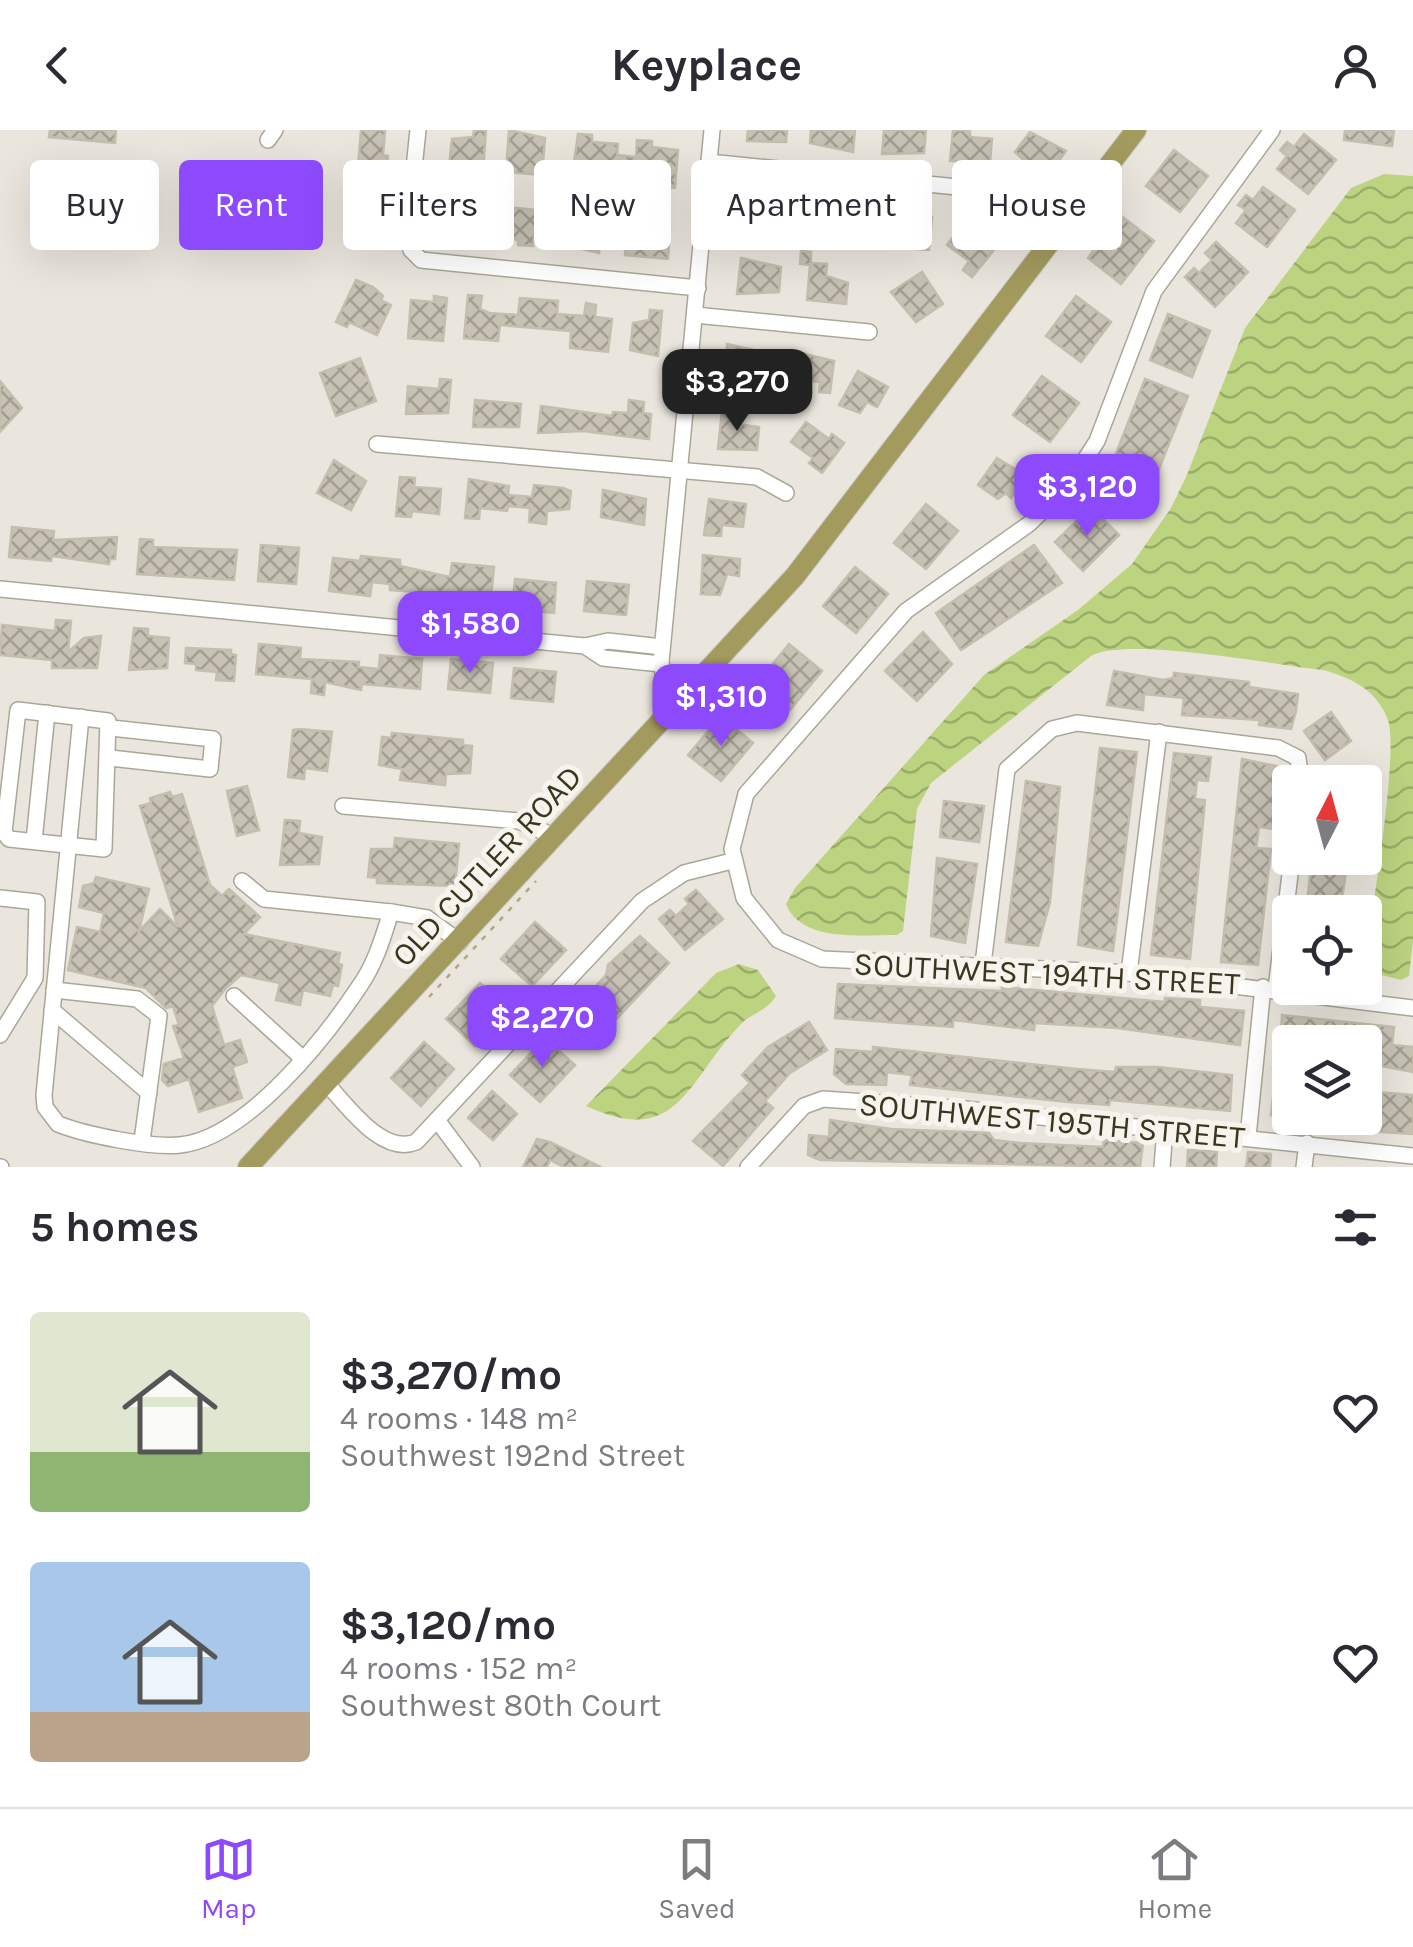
<!DOCTYPE html>
<html lang="en">
<head>
<meta charset="utf-8">
<style>
	:root { --surface:#fff; --page:#f2f2f3; --text:#2b2b33; --muted:#7c7c81; --line:#e1e1e2; --accent:#8d49fc }
	body { margin:0; font-family:Karla,sans-serif; background:var(--page); color:var(--text); height:100vh; display:flex; flex-direction:column; font-size:38px; white-space:nowrap }
	* { box-sizing:border-box; margin:0 }
	p { font-size:32px; color:var(--muted) }
	.icon { flex:none; width:55px; height:55px; fill:none; stroke:currentColor; stroke-width:2; stroke-linecap:round; stroke-linejoin:round }
	.map { position:relative; height:1037px; overflow:hidden }
	.drawer { display:flex; flex-direction:column; background:var(--surface); flex:1 }
	.drawer>* { flex:none }
	.top-card { position:absolute; left:30px; top:30px; width:1355px; height:90px; display:flex; gap:20px }
	.needle { width:65px; rotate:6deg }
	.buttons { position:absolute; left:1272px; top:635px; display:grid; gap:20px }
	.buttons a { display:grid; place-items:center; width:110px; height:110px; border-radius:10px; background:var(--surface); box-shadow:0 10px 40px #0002; font-size:50px }
	.price { position:absolute; translate:-50% -85px; padding:0 22px; border-radius:20px; background:var(--accent); color:#fff; font-size:32px; line-height:65px; filter:drop-shadow(0 2px 5px #0008) }
	.price::after { content:''; position:absolute; left:50%; top:60px; width:30px; height:22px; margin-left:-15px; background:inherit; clip-path:polygon(0 0,100% 0,50% 100%) }
	.price.selected { background:#222; color:#fff }
	ul { padding:0; list-style:none }
	li { display:flex; align-items:center; gap:30px; height:250px; padding:0 30px }
	li span { display:grid; place-items:center; flex:none; width:280px; height:200px; border-radius:10px; color:#555 }
	li>.icon { margin-inline-start:auto }
	span .icon { width:120px; height:120px; fill:#fffc; stroke-width:1 }
	li b { font-size:42px }
	h2 { display:flex; justify-content:space-between; align-items:center; height:120px; padding:0 30px; font-size:42px }
	.tag { padding:0 35px; border-radius:10px; background:var(--surface); box-shadow:0 10px 40px #0002; font-size:35px; line-height:90px }
	.tag.selected { background:var(--accent); color:#fff }
	header { display:flex; justify-content:space-between; align-items:center; height:130px; padding:0 30px; background:var(--surface); font-size:45px; font-weight:700 }
	.menu { display:flex; justify-content:space-around; align-items:center; height:140px; border-top:2px solid var(--line); background:var(--surface); font-size:28px; color:var(--muted) }
	.menu a { display:grid; justify-items:center; gap:5px }
	.menu .selected { color:var(--accent) }
	.map>svg:first-child { display:block }
	.water { fill:url(#water-waves) }
	.building { fill:url(#building-cross-hatch); stroke:#c4beaf; stroke-width:2.5 }
	.lines { fill:none; stroke-linecap:round; stroke-linejoin:round }
	.minor-casing { stroke:#aba798; stroke-width:18 }
	.major-casing { stroke:#c4c3bc; stroke-width:22 }
	.path { stroke:#b0a77b; stroke-width:2.5; stroke-dasharray:5 8; stroke-linecap:butt }
	.minor { stroke:#fff; stroke-width:15 }
	.major { stroke:#a39b5e; stroke-width:20 }
	.labels { text-anchor:middle; dominant-baseline:central; stroke-width:10; stroke-linejoin:round; paint-order:stroke }
	.street-label { font-size:32px; fill:#3a361e; stroke:#f7f3ed }
</style>
</head>
<body>
<header><svg class="icon" aria-label="back" viewBox="0 0 24 24"><path d="M15 5l-7 7 7 7"/></svg>Keyplace<svg class="icon" aria-label="person" viewBox="0 0 24 24"><circle cx="12" cy="8" r="4"/><path d="M4 21q1-7 8-7t8 7"/></svg></header>
<div class="map">
<svg width="1413" height="1037" viewBox="0 0 1413 1037">
	<defs>
		<pattern id="water-waves" width="16" height="10" patternUnits="userSpaceOnUse" patternTransform="scale(2.5)"><rect width="16" height="10" fill="#bcd480"/><path d="M0 5q4-4 8 0t8 0" fill="none" stroke="#9aad68"/></pattern>
		<pattern id="building-cross-hatch" width="8" height="8" patternUnits="userSpaceOnUse" patternTransform="scale(2.5)"><rect width="8" height="8" fill="#c8c2b5"/><path d="M0 0l8 8M0 8l8-8" fill="none" stroke="#a39e93"/></pattern>
	</defs>
	<rect width="100%" height="100%" fill="#eae6dd"/>
	<g class="water">
		<path d="M1384,44L1413,46V811L1409,846L1401,850L1370,842L1365,832C1371,787 1399,623 1388,590C1377,560 1352,548 1323,540C1275,535 1126,506 1091,526L931,653L917,679L903,801L897,805C864,805 801,813 786,774L795,758L984,545L1078,480L1132,434L1171,378L1186,347L1245,198L1351,58Z"/>
		<path d="M739,834L758,840L776,866C766,882 753,882 741,894C686,951 679,1019 586,976L716,843Z"/>
	</g>
	<g class="building">
		<path d="M50,0H116L115,13L49,7Z"/>
		<path d="M361,0H385L383,25L388,26L385,62L376,61L372,112L344,110L347,74L355,75Z"/>
		<path d="M474,0H486L483,40L449,37L452,9L473,7Z"/>
		<path d="M509,0L545,8L542,45L506,42Z"/>
		<path d="M748,0H787L786,12L747,11Z"/>
		<path d="M811,0H855L853,22L810,13Z"/>
		<path d="M884,0H926L924,23L882,24Z"/>
		<path d="M953,0H970V7L992,9L990,32L950,31Z"/>
		<path d="M1345,0H1394L1392,16L1344,10Z"/>
		<path d="M1030,2L1066,21L1045,50L1015,22Z"/>
		<path d="M578,4L592,5V12L618,14L617,25L636,27L637,10L652,11V17L678,20L675,58L662,57L663,49L615,44V51L603,49L604,42L573,40Z"/>
		<path d="M1304,4L1336,30L1308,64L1277,39L1287,26L1280,20L1287,12L1294,17Z"/>
		<path d="M1174,20L1208,46L1180,82L1146,56Z"/>
		<path d="M1263,57L1295,80L1267,117L1236,93L1246,80L1238,75L1246,65L1253,70Z"/>
		<path d="M742,63L780,69L778,92L756,90L755,102L738,100Z"/>
		<path d="M453,65L508,71V77L537,80L533,116L518,115V110L478,105L477,111L465,110L466,98L444,92L446,68Z"/>
		<path d="M819,70L859,79L856,104L830,101L829,107L815,106Z"/>
		<path d="M561,76L573,77L572,84L603,87L599,123L557,113Z"/>
		<path d="M890,78L932,87L929,120L917,119L918,109L887,106Z"/>
		<path d="M1120,85L1154,111L1121,154L1088,128Z"/>
		<path d="M628,88L640,89V96L670,99L668,129L625,125Z"/>
		<path d="M961,96L983,112L987,107L998,115L972,147L963,140L969,131L947,115Z"/>
		<path d="M1216,112L1248,142L1215,177L1185,147L1194,138L1199,143L1212,130L1205,123Z"/>
		<path d="M801,121L811,122V133L827,134L826,146L848,153L846,174L807,170L810,135L800,134Z"/>
		<path d="M741,128L781,137L779,162L737,164Z"/>
		<path d="M922,142L943,174L916,192L891,162Z"/>
		<path d="M356,150L373,157L383,166L381,170L391,175L377,205L349,192L347,197L336,192Z"/>
		<path d="M468,165L482,166L480,179L489,183L518,185L520,168L558,171L557,184L584,186L586,173L596,175L595,187L612,189L608,222L570,218L571,201L500,195L498,211L464,208Z"/>
		<path d="M434,166L447,168L443,211L408,208L411,170L434,172Z"/>
		<path d="M1076,166L1111,192L1081,232L1046,206Z"/>
		<path d="M650,180L662,181L658,226L630,220L633,193L649,190Z"/>
		<path d="M1168,184L1210,201L1192,247L1150,230Z"/>
		<path d="M727,214L772,224L768,264L752,262L753,244L727,242Z"/>
		<path d="M792,221L834,231L830,263L819,262L820,252L790,249Z"/>
		<path d="M360,228L376,271L336,286L320,243Z"/>
		<path d="M858,241L888,257L877,277L867,272L860,283L839,275Z"/>
		<path d="M1042,246L1079,273L1050,312L1013,285Z"/>
		<path d="M440,249L451,250L448,283L406,284L408,256L439,259Z"/>
		<path d="M1145,249L1188,266L1145,374L1103,357Z"/>
		<path d="M0,251L22,278L0,302Z"/>
		<path d="M475,270L521,274L519,297H473Z"/>
		<path d="M629,270L644,272L643,283L651,284L649,309L583,301L538,303L541,276L612,286L613,282L628,283Z"/>
		<path d="M722,280L738,282L737,294L759,297L757,320L718,319Z"/>
		<path d="M806,292L829,309L832,304L844,313L822,343L809,333L813,328L791,312Z"/>
		<path d="M997,328L1026,346L1011,368L1006,363L998,369L978,355Z"/>
		<path d="M334,330L366,351L351,380L317,363Z"/>
		<path d="M400,347L415,348L414,357L441,359L439,384L412,381L411,387L396,386Z"/>
		<path d="M469,349L509,356L508,365L532,367L534,355L563,358L571,361L569,379L547,381L546,394L529,392L530,378L508,376L507,381L480,378L479,389L465,388Z"/>
		<path d="M603,360L646,369L644,395L601,387Z"/>
		<path d="M709,369L746,374L743,397L722,395L721,406L704,405Z"/>
		<path d="M926,374L958,401L926,439L894,413Z"/>
		<path d="M1091,377L1119,405L1083,441L1055,412Z"/>
		<path d="M12,397L54,401L53,410L117,407L115,429H110L109,434L52,426L51,431L9,427Z"/>
		<path d="M140,409L153,410V417L237,420L234,450L137,444Z"/>
		<path d="M261,415L299,418L296,454L258,451Z"/>
		<path d="M1034,415L1062,453L961,520L936,483Z"/>
		<path d="M703,425L740,429L739,446L727,444L720,465L701,464Z"/>
		<path d="M361,426L400,430V436L450,447L452,433L494,437L491,467L390,460V454L372,452L370,466L329,461L333,428L360,431Z"/>
		<path d="M855,437L888,464L856,503L823,476Z"/>
		<path d="M515,449L556,453L554,483L512,479Z"/>
		<path d="M587,451L629,455L626,485L584,481Z"/>
		<path d="M56,490L71,491L68,522L84,508L101,506L97,538H52V530L0,525L2,495L55,501Z"/>
		<path d="M134,498L148,499V506L169,508L167,538L129,540Z"/>
		<path d="M923,502L952,534L917,571L885,541Z"/>
		<path d="M259,514L301,518L300,529L359,532L358,537L379,539L380,525L422,529L420,559L362,554L361,560L325,552L324,565L311,563L312,549L256,544Z"/>
		<path d="M789,514L822,541L790,580L757,553Z"/>
		<path d="M186,518L231,520V524L236,525L234,551L216,550L217,542L196,540V534L185,533Z"/>
		<path d="M451,529L493,533L490,563L448,559Z"/>
		<path d="M514,538L556,542L553,572L511,568Z"/>
		<path d="M1114,541L1163,550L1173,548L1174,543L1249,552V557L1298,564L1296,581L1291,599L1259,595L1260,590L1182,585L1184,568L1144,564L1143,580L1107,575Z"/>
		<path d="M1331,582L1351,611L1325,630L1304,601Z"/>
		<path d="M721,586L753,613L721,651L688,625Z"/>
		<path d="M299,599L332,602L327,641L305,638L304,649L288,647L293,600Z"/>
		<path d="M392,603L463,610V615L472,616L470,643L446,644L445,655L400,650L402,639L379,635L382,607L391,608Z"/>
		<path d="M1100,618L1137,622L1113,821L1078,815Z"/>
		<path d="M1174,623L1211,627L1208,651L1197,650L1195,669L1205,670L1190,829L1151,825Z"/>
		<path d="M1242,629L1281,637L1279,653H1275L1273,699L1259,697L1256,718L1271,719L1258,835L1221,832Z"/>
		<path d="M1323,641L1365,647V652H1321Z"/>
		<path d="M1026,651L1060,657L1050,772L1038,816L1006,812Z"/>
		<path d="M247,656L259,700L237,706L227,661Z"/>
		<path d="M170,662L172,667L182,664L210,755L222,766L229,759L260,787L244,804L340,823L338,834L342,835L338,856L333,855L330,866L303,860L300,875L276,870L280,853L241,845L226,858L212,876L224,915L240,910L247,932L232,937L242,968L199,982L189,949L168,956L162,950L164,934L184,928L173,896L179,895L173,876L166,878L146,858L68,840L77,797L100,802L104,783L79,777L83,756L94,753L96,747L149,759L139,801L160,779L178,797L140,676L151,673L150,668Z"/>
		<path d="M944,671L984,676L979,712L940,707Z"/>
		<path d="M285,690L300,691L299,703L322,707L319,734L280,735Z"/>
		<path d="M395,708L459,714L455,756L377,753V748L368,747L371,719H394Z"/>
		<path d="M937,728L977,734L965,813L931,806Z"/>
		<path d="M1312,728H1348L1340,782H1306Z"/>
		<path d="M696,760L723,789L685,820L659,789L670,780L676,786L689,774L685,769Z"/>
		<path d="M535,792L566,820L532,856L501,829Z"/>
		<path d="M640,806L669,833L591,916L564,891L576,877L571,873L579,865L584,869L606,845L608,835Z"/>
		<path d="M480,853L510,880L475,916L446,889Z"/>
		<path d="M838,854L1002,861V857L1165,872V868L1200,870V877L1244,881L1240,915L1117,898L1035,893L1034,900L953,890V897L835,888Z"/>
		<path d="M1282,885L1394,897L1392,915L1413,917V942L1365,933V912H1290V920L1280,919Z"/>
		<path d="M809,892L827,920L790,943L765,971L773,978L723,1036L693,1011L750,953L742,945L768,917Z"/>
		<path d="M545,908L575,935L540,972L510,945Z"/>
		<path d="M424,912L454,939L421,976L391,948Z"/>
		<path d="M873,917L1077,939L1115,942L1116,937H1158L1232,945L1230,981L1110,970L1109,975L1068,972L910,955L912,945L887,942L886,955L846,954L834,944L836,919L873,922Z"/>
		<path d="M1275,951L1290,952V987L1271,985Z"/>
		<path d="M492,961L517,984L493,1010L468,988Z"/>
		<path d="M1376,962L1413,965V1004L1351,1000L1352,988H1365V964Z"/>
		<path d="M830,990L891,999L989,1003L994,1010L1020,1013L1103,1017L1104,1010L1143,1013L1140,1037L820,1030L808,1025L809,1005L829,1007Z"/>
		<path d="M537,1009L550,1012L601,1037H564L550,1030L547,1037H523Z"/>
		<path d="M1188,1020L1217,1021L1216,1037H1187Z"/>
		<path d="M1248,1022L1271,1024L1270,1037H1246Z"/>
	</g>
	<g class="lines">
		<g class="minor-casing">
			<g id="minor">
				<path d="M418,0L407,105L411,120L421,130L698,158"/>
				<path d="M1272,0L1154,161L1097,311L1068,356L1029,394L906,481L746,664L732,719L744,768L778,810L822,829L1128,843L1413,878"/>
				<path d="M268,10L275,0"/>
				<path d="M709,32L977,59L1008,76"/>
				<path d="M695,185L869,202"/>
				<path d="M377,314L757,347L786,363"/>
				<path d="M0,459L585,516L608,511L662,517"/>
				<path d="M585,516L603,528L661,534"/>
				<path d="M681,569L664,548L661,532L712,0"/>
				<path d="M18,580L108,591L104,719L9,709L4,702Z"/>
				<path d="M81,587L44,965L45,977L58,994C86,1005 150,1018 180,1015C247,1008 326,907 361,854C376,832 383,807 391,782L427,788L460,812"/>
				<path d="M110,628L210,639L213,609L111,598"/>
				<path d="M343,676L519,691L556,707"/>
				<path d="M34,711L47,583"/>
				<path d="M242,751L264,769L391,782"/>
				<path d="M0,768L37,772L35,848L0,905"/>
				<path d="M983,834L1007,639L1052,599L1077,593L1278,618L1298,628L1301,652"/>
				<path d="M1129,843L1159,602"/>
				<path d="M1276,859L1292,728"/>
				<path d="M54,860L137,869L159,886L142,1011"/>
				<path d="M234,866L301,927"/>
				<path d="M52,880L149,963"/>
				<path d="M326,953C347,975 382,1026 416,1012L642,771L684,743L732,731"/>
				<path d="M437,990L472,1037"/>
				<path d="M1248,1007L1263,857"/>
				<path d="M0,1037H1"/>
				<path d="M748,1037L804,976L823,969L965,979L1413,1026"/>
				<path d="M1162,1037L1165,999"/>
				<path d="M1304,1037L1307,1013"/>
			</g>
		</g>
		<g class="major-casing">
			<path id="major" d="M248,1037L795,446L1136,0"/>
		</g>
		<path class="path" d="M429,867L536,751"/>
		<use href="#minor" class="minor"/>
		<use href="#major" class="major"/>
	</g>
	<g class="labels">
		<g class="street-label">
			<text transform="translate(487 736) rotate(-47)">OLD CUTLER ROAD</text>
			<text transform="translate(1047 844) rotate(3)">SOUTHWEST 194TH STREET</text>
			<text transform="translate(1052 991) rotate(5)">SOUTHWEST 195TH STREET</text>
		</g>
	</g>
</svg>
<div class="buttons">
<a><svg class="needle" viewBox="-14 -14 28 28"><path d="M0-13l5 13h-10z" fill="#e53935"/><path d="M0 13l5-13h-10z" fill="#7c7c81"/></svg></a>
<a><svg class="icon" aria-label="locate" viewBox="0 0 24 24"><circle cx="12" cy="12" r="6"/><path d="M12 2v4M12 18v4M2 12h4M18 12h4"/></svg></a>
<a><svg class="icon" aria-label="layers" viewBox="0 0 24 24"><path d="M12 4l9 5-9 5-9-5zM3 14l9 5 9-5"/></svg></a>
</div>
<b class="price selected" style="left:737px;top:304px">$3,270</b>
<b class="price" style="left:1087px;top:409px">$3,120</b>
<b class="price" style="left:470px;top:546px">$1,580</b>
<b class="price" style="left:721px;top:619px">$1,310</b>
<b class="price" style="left:542px;top:940px">$2,270</b>
<div class="top-card">
<a class="tag">Buy</a>
<a class="tag selected">Rent</a>
<a class="tag">Filters</a>
<a class="tag">New</a>
<a class="tag">Apartment</a>
<a class="tag">House</a>
</div>
</div>
<section class="drawer">
<h2>5 homes<svg class="icon" aria-label="filters" viewBox="0 0 24 24"><path d="M4 7h16M4 17h16"/><circle cx="9" cy="7" r="2"/><circle cx="15" cy="17" r="2"/></svg></h2>
<ul>
<li><span style="background:linear-gradient(#dfe7d0 70%,#8fb573 0)"><svg class="icon" aria-label="home" viewBox="0 0 24 24"><path d="M3 11l9-7 9 7M6 9v11h12V9"/></svg></span><div><b>$3,270/mo</b><p>4 rooms · 148 m²</p><p>Southwest 192nd Street</p></div><svg class="icon" aria-label="heart" viewBox="0 0 24 24"><path d="M12 20l-8-8c-3-5 5-10 8-4 3-6 11-1 8 4z"/></svg></li>
<li><span style="background:linear-gradient(#a9c7e8 75%,#b9a48a 0)"><svg class="icon" aria-label="home" viewBox="0 0 24 24"><path d="M3 11l9-7 9 7M6 9v11h12V9"/></svg></span><div><b>$3,120/mo</b><p>4 rooms · 152 m²</p><p>Southwest 80th Court</p></div><svg class="icon" aria-label="heart" viewBox="0 0 24 24"><path d="M12 20l-8-8c-3-5 5-10 8-4 3-6 11-1 8 4z"/></svg></li>
</ul>
</section>
<nav class="menu">
<a class="selected"><svg class="icon" aria-label="map" viewBox="0 0 24 24"><path d="M3 6l6-2 6 2 6-2v14l-6 2-6-2-6 2zM9 4v14M15 6v14"/></svg>Map</a>
<a><svg class="icon" aria-label="saved" viewBox="0 0 24 24"><path d="M7 4h10v16l-5-4-5 4z"/></svg>Saved</a>
<a><svg class="icon" aria-label="home" viewBox="0 0 24 24"><path d="M3 11l9-7 9 7M6 9v11h12V9"/></svg>Home</a>
</nav>
</body>
</html>
